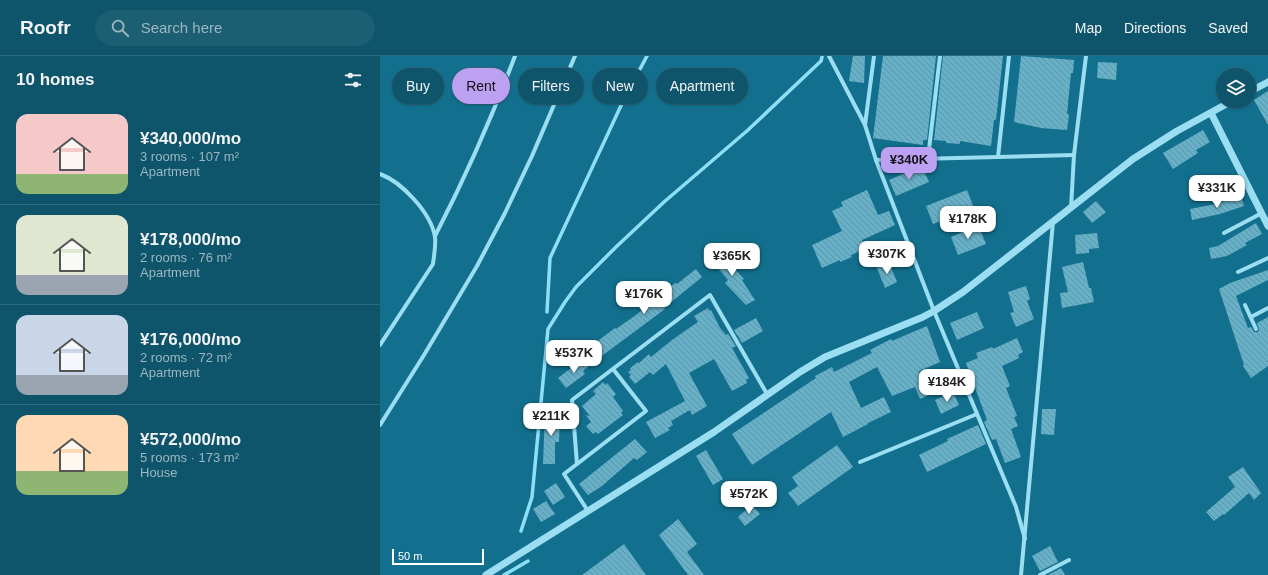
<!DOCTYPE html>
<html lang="en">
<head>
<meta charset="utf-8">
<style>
	:root { --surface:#0e546a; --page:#1c5e72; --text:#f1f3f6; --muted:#9bb7c1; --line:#2e6a7e; --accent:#bca0f2 }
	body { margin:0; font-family:Helvetica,sans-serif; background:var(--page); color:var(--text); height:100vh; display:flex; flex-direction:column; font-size:15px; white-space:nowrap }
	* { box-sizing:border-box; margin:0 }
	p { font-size:13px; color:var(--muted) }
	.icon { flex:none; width:22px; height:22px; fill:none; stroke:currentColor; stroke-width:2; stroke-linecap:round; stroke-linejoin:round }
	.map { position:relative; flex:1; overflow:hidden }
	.panel { display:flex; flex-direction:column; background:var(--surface); width:380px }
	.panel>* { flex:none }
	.banner { position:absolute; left:12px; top:12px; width:380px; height:36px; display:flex; gap:8px }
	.buttons { position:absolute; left:836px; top:12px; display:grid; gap:8px }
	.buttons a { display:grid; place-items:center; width:40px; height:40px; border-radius:50%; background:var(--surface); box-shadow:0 1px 3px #0004,0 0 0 1px var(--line); font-size:20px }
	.scale { position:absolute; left:12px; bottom:10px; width:92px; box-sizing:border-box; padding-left:4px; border:2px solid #fff; border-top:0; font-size:11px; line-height:14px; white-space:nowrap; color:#fff; -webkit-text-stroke:3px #12708e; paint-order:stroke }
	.price { position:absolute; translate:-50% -34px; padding:0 9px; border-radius:8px; background:#fff; color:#222; font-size:13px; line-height:26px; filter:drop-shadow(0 1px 2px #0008) }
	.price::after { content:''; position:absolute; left:50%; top:24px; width:12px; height:9px; margin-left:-6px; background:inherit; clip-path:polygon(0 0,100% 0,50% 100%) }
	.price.current { background:var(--accent); color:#111 }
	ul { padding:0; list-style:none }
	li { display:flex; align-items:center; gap:12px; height:100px; padding:0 16px }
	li+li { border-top:1px solid var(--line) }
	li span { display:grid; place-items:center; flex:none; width:112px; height:80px; border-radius:12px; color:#555 }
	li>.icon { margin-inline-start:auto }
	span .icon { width:48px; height:48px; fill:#fffc; stroke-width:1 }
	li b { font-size:17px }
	h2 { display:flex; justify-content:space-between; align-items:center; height:48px; padding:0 16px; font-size:17px }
	.chip { padding:0 14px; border-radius:18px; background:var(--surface); box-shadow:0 1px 3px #0004,0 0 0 1px var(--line); font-size:14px; line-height:36px }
	.chip.current { background:var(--accent); color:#111 }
	header { display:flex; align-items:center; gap:24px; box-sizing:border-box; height:56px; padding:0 20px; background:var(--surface); border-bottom:1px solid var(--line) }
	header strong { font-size:19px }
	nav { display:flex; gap:22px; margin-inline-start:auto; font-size:14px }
	.search { width:280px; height:36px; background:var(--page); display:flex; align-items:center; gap:10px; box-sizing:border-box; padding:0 14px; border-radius:22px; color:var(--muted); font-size:15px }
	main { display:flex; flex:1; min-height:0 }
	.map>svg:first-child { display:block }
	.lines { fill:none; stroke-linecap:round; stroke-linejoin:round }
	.stream { stroke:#8ddff5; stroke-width:3.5 }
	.building { fill:url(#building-back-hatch) }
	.minor { stroke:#9bdef2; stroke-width:4 }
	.tertiary { stroke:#9bdef2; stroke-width:7 }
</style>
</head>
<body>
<header>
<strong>Roofr</strong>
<div class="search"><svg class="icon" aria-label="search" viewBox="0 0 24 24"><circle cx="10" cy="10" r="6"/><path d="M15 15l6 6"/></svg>Search here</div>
<nav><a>Map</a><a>Directions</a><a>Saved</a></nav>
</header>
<main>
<section class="panel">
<h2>10 homes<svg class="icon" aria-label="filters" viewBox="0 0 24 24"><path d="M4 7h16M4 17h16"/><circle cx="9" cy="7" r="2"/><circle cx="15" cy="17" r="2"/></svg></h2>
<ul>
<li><span style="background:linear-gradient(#f6c9c9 75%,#8fb573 0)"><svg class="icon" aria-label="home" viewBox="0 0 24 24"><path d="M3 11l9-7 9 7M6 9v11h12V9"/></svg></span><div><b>¥340,000/mo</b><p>3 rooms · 107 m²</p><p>Apartment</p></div></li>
<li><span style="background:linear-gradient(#dfe7d0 75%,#9aa5b1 0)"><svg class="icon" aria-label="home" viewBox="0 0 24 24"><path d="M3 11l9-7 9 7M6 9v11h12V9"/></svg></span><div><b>¥178,000/mo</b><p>2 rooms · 76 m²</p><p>Apartment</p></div></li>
<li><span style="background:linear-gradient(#c9d6e8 75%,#9aa5b1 0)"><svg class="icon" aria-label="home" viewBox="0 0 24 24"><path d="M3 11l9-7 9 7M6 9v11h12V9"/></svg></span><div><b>¥176,000/mo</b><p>2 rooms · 72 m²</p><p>Apartment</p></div></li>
<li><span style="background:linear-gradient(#ffd9b3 70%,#8fb573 0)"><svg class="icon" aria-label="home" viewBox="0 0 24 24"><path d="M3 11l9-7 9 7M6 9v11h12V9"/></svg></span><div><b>¥572,000/mo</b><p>5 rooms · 173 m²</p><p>House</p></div></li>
</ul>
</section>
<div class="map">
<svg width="888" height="519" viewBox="0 0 888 519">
	<defs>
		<pattern id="building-back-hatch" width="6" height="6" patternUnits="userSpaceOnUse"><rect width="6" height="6" fill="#67b1c8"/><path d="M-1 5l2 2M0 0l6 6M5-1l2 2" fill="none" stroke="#5f93a3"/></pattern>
	</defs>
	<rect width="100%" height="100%" fill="#12708e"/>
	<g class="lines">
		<g class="stream">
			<path d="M167,256L170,202L245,41L267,0"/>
			<path d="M141,475L152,441L168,273L185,246L196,231L236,191L284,146L368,74L441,5L442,1"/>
			<path d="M124,519L148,505"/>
		</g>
	</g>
	<g class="building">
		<path d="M473,0H485L484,27L469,25Z"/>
		<path d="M503,0H556L547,84H543V89L493,82Z"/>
		<path d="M563,0H623L616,64H614L611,90L580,85V88L566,87V85L554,84Z"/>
		<path d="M641,0L694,4L693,17H691L687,58H689L687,74L661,72L634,66Z"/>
		<path d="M718,6L737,7L736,24L717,22Z"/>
		<path d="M888,35V69L874,44Z"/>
		<path d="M823,74L830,86L816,94L818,97L793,113L783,97Z"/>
		<path d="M542,110L549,126L516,140L509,124Z"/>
		<path d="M487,134L498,159L509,155L515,169L482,184L485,193L471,199L472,201L460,206V204L442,212L432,189L462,175L452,155L463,150L461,146Z"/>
		<path d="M587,134L594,152L553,168L546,150Z"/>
		<path d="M861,140L864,150L840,158L812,164L810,153L836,148Z"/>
		<path d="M716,145L726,156L712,167L703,156Z"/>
		<path d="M876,167L882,178L865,187L867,189L847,200L831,203L829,192L838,190Z"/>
		<path d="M598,169L606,188L578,199L571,181Z"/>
		<path d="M717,177L719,192L709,193V197L696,198L695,179Z"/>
		<path d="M343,192L353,204L349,207L364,223L362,224L375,244L366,249L345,227L348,224L330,203Z"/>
		<path d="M703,206L709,232H711L714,246L682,252L680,237L688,236L682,211Z"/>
		<path d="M509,207L517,226L505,232L497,212Z"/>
		<path d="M316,213L322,221L284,252L285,253L219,302L211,290L235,272L236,273L256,259L295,227L297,228Z"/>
		<path d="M888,214V224L856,240L868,272L871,271L874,276H878L879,273L877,267L888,261V310L871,322L863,310L864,309L839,233L850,227Z"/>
		<path d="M646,230L650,243L647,245L654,263L636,271L630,257L634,256L628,236Z"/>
		<path d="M328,252L329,255L331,254L340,272L346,279L348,278L356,290L352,292L369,322L366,324L367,327L352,335L334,303L309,317L327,350L312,359L310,354L291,365L293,369L288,372L290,374L275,382L266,366L305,345L286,308L273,319L270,316L255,328L249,321L251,319L248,316L251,314L250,312L258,306L259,307L269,298L271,301L292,284L318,266L314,260Z"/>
		<path d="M597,256L604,272L577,284L570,267Z"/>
		<path d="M376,262L383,275L362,287L354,274Z"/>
		<path d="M547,270L560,306L539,315L549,339L540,343L535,331L512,340L497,311L469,326L481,352L504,341L511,356L488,367V368L463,381L451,356L372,409L352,378L436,322L435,320L452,311L454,316L492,297L490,294L511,283L512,285Z"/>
		<path d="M637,282L643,296L638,299L639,302L622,310L630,330L626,332L637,360L634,361L638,370L631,373L641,401L625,407L616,383L612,384L604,366L607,364L586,307L598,302L596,297L612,291L613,293Z"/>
		<path d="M203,303L209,310L203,315L205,318L186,332L178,322Z"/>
		<path d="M223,326L225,329L227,327L236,338L233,341L243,355L241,357L243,359L218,378L216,376L213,378L206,370L211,366L206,359L210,360L202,350L216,338L213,335Z"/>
		<path d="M573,336L579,349L561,358L555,344Z"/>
		<path d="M662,353H676L674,379L661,378Z"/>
		<path d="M165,357L180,358L179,386H175V408H163Z"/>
		<path d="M598,369L606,388L547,416L539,399L568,385L567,383Z"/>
		<path d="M255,383L267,396L257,404L254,402L222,430L208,439L199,428Z"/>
		<path d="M457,389L473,411L418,450L408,437L418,430L412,421Z"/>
		<path d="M326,394L343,423L333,429L316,400Z"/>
		<path d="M863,411L881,437L874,444L869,437L844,459L843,458L834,465L826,456L855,431L848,421Z"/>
		<path d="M176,427L185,441L173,449L164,435Z"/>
		<path d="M166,445L175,458L161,466L153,453Z"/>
		<path d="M372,449L380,458L365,470L358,461Z"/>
		<path d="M298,463L317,488L307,496L324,519H308L279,479Z"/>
		<path d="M244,488L266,519H202Z"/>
		<path d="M670,490L678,506L660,515L652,500Z"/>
		<path d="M681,512L685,519H668Z"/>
	</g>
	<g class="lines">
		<g class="minor">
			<path d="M449,0L485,69L496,104L554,255L636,451L645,483"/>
			<path d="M485,69L494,0"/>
			<path d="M618,101L629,0"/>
			<path d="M548,102L560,0"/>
			<path d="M496,104L694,99"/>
			<path d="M0,118C22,126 51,157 55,181C56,190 54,199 53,208L0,289"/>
			<path d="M691,152L694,99L706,0"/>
			<path d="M844,177L882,157"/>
			<path d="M55,180C85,122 112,61 135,0"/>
			<path d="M858,216L888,202"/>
			<path d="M865,249L876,273"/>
			<path d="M871,261L888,252"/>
			<path d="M0,369L44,299L97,210L125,157L152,100L195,0"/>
			<path d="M480,406L597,358"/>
			<path d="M197,408L266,355L233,313"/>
			<path d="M208,455L184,418L197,408L192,344L330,239L387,338"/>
			<path d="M641,519L673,166"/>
			<path d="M660,519L689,504"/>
		</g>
		<g class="tertiary">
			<path d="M869,36L888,26"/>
			<path d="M831,57L888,170"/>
			<path d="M106,519L334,376L420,316L445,301L543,261L554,255L583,236L753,103L797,75L852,45"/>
		</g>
	</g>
</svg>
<div class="buttons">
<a><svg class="icon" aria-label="layers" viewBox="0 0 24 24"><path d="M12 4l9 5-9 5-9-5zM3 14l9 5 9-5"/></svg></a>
</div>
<div class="scale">50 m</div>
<b class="price current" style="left:529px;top:125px">¥340K</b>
<b class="price" style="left:837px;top:153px">¥331K</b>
<b class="price" style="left:588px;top:184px">¥178K</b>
<b class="price" style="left:507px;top:219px">¥307K</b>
<b class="price" style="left:352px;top:221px">¥365K</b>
<b class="price" style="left:264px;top:259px">¥176K</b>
<b class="price" style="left:194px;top:318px">¥537K</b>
<b class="price" style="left:567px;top:347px">¥184K</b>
<b class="price" style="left:171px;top:381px">¥211K</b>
<b class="price" style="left:369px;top:459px">¥572K</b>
<div class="banner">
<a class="chip">Buy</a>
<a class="chip current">Rent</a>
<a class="chip">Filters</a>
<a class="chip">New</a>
<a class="chip">Apartment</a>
</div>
</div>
</main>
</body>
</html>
